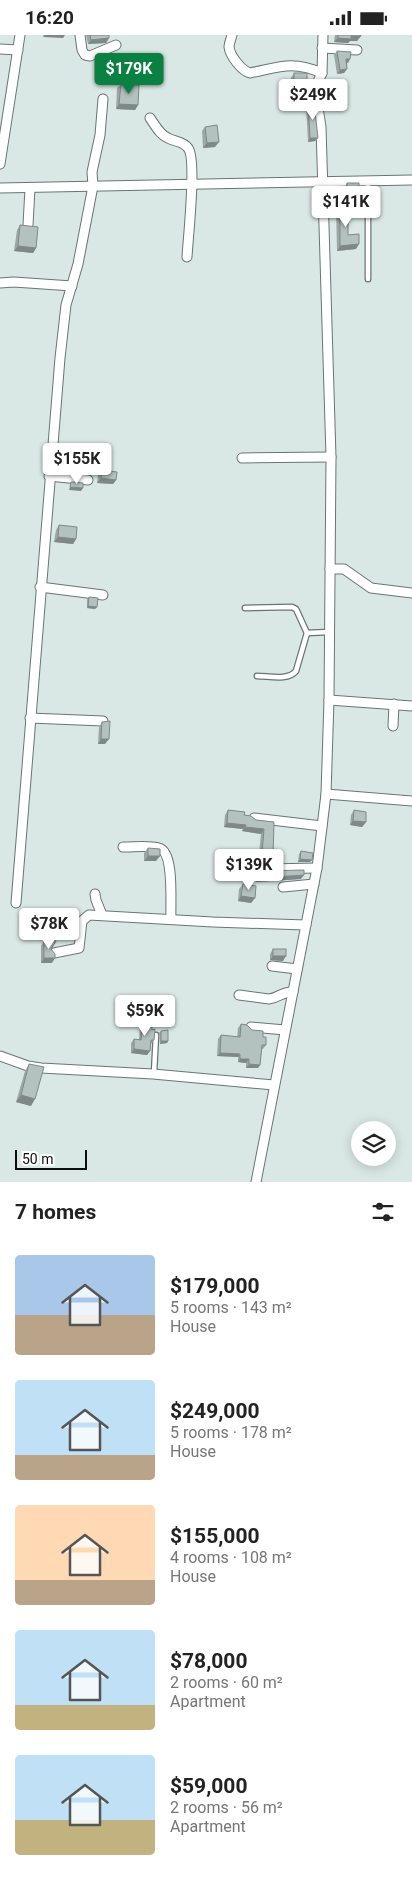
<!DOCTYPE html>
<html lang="en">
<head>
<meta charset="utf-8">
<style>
	:root { --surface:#fff; --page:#f2f2f2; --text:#222; --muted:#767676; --accent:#0b8043 }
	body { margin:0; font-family:Roboto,sans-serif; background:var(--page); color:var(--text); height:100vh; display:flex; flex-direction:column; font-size:19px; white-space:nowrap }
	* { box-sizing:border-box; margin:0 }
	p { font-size:16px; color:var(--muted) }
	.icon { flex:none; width:28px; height:28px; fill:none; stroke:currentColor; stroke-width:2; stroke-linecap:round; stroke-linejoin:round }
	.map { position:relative; height:1147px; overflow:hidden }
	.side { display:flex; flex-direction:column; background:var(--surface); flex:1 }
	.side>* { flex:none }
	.tools { position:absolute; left:351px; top:1086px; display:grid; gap:10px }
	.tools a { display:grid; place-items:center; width:45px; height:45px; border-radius:50%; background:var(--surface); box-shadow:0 2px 12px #0003; font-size:25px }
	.scale { position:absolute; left:15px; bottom:12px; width:72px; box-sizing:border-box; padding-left:5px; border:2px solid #0a0f0e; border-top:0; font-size:14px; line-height:18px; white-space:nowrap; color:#0a0f0e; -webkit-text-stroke:4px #fff; paint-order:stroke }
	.price { position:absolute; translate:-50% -42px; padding:0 11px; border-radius:5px; background:#fff; color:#222; font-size:16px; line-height:32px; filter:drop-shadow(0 1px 2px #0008) }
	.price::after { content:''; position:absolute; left:50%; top:30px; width:15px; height:11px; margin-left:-8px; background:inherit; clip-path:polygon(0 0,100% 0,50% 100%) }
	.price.current { background:var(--accent); color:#fff }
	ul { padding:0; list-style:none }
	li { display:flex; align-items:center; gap:15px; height:125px; padding:0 15px }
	li span { display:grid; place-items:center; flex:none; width:140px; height:100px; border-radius:5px; color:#555 }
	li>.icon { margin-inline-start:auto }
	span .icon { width:60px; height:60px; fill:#fffc; stroke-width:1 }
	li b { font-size:21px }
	h2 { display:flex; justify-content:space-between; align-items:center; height:60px; padding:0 15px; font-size:21px }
	.status { display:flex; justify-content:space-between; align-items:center; height:35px; padding:0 25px; background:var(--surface); direction:ltr }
	.status svg { height:14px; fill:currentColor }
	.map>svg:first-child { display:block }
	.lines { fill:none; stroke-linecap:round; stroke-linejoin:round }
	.lane-casing { stroke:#687673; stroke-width:7 }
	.street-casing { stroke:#687673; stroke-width:11 }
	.lane { stroke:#fff; stroke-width:4.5 }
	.street { stroke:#fff; stroke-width:9 }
	.wall { fill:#9ba7a4 }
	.shaded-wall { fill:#7e8886 }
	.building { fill:#b4c2bf; stroke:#7e8886 }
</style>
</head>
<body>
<div class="status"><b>16:20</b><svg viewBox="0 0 49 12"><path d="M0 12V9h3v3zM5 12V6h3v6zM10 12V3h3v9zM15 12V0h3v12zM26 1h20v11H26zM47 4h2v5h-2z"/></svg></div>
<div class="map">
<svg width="412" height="1147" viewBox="0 0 412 1147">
	<rect width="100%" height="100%" fill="#d9e8e5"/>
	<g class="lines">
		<g class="lane-casing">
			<g id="lane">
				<path d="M368,146V244"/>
				<path d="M245,573L292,572L296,574L307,598L329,597"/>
				<path d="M257,641C269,641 288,646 296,636L307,598"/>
				<path d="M154,1038L156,1000"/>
			</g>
		</g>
		<g class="street-casing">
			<g id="street">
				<path d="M80,0L82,15L85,20L90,21L116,10"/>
				<path d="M232,0C231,4 229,9 229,12C230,21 242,36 250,38C280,32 292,25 322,38"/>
				<path d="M322,13L357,15"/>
				<path d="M0,14L18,15"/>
				<path d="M150,83C155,90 160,100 168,103C175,107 183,106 188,113C197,124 188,203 187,222"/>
				<path d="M0,129L20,0"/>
				<path d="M0,153L412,145"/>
				<path d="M28,190L30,153"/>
				<path d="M0,248L14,247L72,251"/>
				<path d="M242,423L331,422"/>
				<path d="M49,441L88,445"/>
				<path d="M330,534H344L371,553L412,558"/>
				<path d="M40,552L103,560"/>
				<path d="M329,665L412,671"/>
				<path d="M30,683L103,686"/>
				<path d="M393,691L394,669"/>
				<path d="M326,759L412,766"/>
				<path d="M254,783L322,791"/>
				<path d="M123,812C134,812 149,810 159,813C175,817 170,870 171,884"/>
				<path d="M223,835L317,833"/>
				<path d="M283,852L314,849"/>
				<path d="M95,859L96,865L102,880"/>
				<path d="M16,868L60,323L66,270L78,229L93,151L92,137L100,100L103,64"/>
				<path d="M54,918L79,913L82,886L89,880L213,887L306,890"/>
				<path d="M272,931L297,934"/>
				<path d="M239,960L269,964C279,963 280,957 293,957"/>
				<path d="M251,992L285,995"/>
				<path d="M0,1021L28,1031L41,1033L153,1039L274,1050"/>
				<path d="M256,1147L317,833L326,759L329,665L331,422L321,92L315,53L322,38L323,0"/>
			</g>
		</g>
		<use href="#lane" class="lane"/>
		<use href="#street" class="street"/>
	</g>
	<g class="wall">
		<path d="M86,0H109V3L106,8L88,9Z"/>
		<path d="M335,0H361L357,6H350L348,8L334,7Z"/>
		<path d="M337,16L348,28H347V34L344,38L337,39L334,20Z"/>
		<path d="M294,38L304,62H291V43Z"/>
		<path d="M121,49L138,70L135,75L116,74L117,53Z"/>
		<path d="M308,67L318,103L315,106L308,107L306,70Z"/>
		<path d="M205,92L215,112L203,113L202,96Z"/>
		<path d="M347,148L355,173H348V200L356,214L337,216L336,172L340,167L344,168V153Z"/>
		<path d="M20,190L36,213L33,218L14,216L17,195Z"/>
		<path d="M101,435L116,445L113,449L97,448L98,440Z"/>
		<path d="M59,490L76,504L73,509L54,507L56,495Z"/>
		<path d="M89,562L97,572L95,574L87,573V564Z"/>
		<path d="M102,687L105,709H98L99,692Z"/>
		<path d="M228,775L244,780L256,785L274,787L270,828H239L240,821L243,817L259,818L261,799L242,796L243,794L224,792L225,780Z"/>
		<path d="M354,775L366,787L362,792L350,790L351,780Z"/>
		<path d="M148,813L156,826H144V818Z"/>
		<path d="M301,816L310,827H298L299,819Z"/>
		<path d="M260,836L301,844L256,847L257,841Z"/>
		<path d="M243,849L255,863L251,868L238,866L239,854Z"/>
		<path d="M44,906L51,914L52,928H41V911Z"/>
		<path d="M273,914L283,926L270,925V919Z"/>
		<path d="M143,986L152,995L154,1005L151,1009L150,1016L147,1020L131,1018V1008L134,1004H139L140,990Z"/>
		<path d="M241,989L252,995L263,1002L266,1010L263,1014H262L260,1030L258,1033H246V1028L238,1027V1022L217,1021L218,1004L221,1000L237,1002L238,993Z"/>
		<path d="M161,996L168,1006L167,1008L160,1009L159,998Z"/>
		<path d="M29,1029L31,1071L16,1067L25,1036Z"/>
	</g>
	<g class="shaded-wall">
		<path d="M44,0H65L63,3L43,2Z"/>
		<path d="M351,1H361L357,6H350L348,8L334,7L338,3Z"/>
		<path d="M109,3L106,8L88,9L91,5Z"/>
		<path d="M346,24H350L348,28H343Z"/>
		<path d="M347,34L344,38L337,39L340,35Z"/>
		<path d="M294,57H307L304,62H291Z"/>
		<path d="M119,69L138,70L135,75L116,74Z"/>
		<path d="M310,103H318L315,106L308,107Z"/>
		<path d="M219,107L215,112L203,113L207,108Z"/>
		<path d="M348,168H359L355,173H345Z"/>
		<path d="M359,209L356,214L337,216L340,211Z"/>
		<path d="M18,211L36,213L33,218L14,216Z"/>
		<path d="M101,443L116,445L113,449L97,448Z"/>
		<path d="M70,452L83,453L81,456L69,455Z"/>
		<path d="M58,502L76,504L73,509L54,507Z"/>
		<path d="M88,571L97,572L95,574L87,573Z"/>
		<path d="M101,704H109L105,709H98Z"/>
		<path d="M353,786L366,787L362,792L350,790Z"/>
		<path d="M227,788L246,790L243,794L224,792Z"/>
		<path d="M245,792L264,794L261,799L242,796Z"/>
		<path d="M148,821H160L156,826H144Z"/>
		<path d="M273,823L270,828H239L242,824Z"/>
		<path d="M300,824L312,825L310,827H298Z"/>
		<path d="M304,840L301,844L256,847L259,843Z"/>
		<path d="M241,861L255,863L251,868L238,866Z"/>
		<path d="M273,921H286L283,926L270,925Z"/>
		<path d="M44,923H55L52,928H41Z"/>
		<path d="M161,1006H168L167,1008L160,1009Z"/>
		<path d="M134,1014L150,1016L147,1020L131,1018Z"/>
		<path d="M220,1018L240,1019L238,1022L217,1021Z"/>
		<path d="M240,1024H249L246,1028L238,1027Z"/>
		<path d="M249,1029L260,1030L258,1033H246Z"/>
		<path d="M21,1060L35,1064L31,1071L16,1067Z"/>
	</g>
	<g class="building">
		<path d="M90,0H109V3L91,5Z"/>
		<path d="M338,0H361V1H351V4L338,3Z"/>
		<path d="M337,16L351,17L350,24H346L347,34L340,35Z"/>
		<rect x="294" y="38" width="13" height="19"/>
		<path d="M121,49L139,50L138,70L119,69Z"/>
		<path d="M308,67H314L318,103H310Z"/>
		<path d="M217,90L219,107L207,108L205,92Z"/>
		<path d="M347,148H359V168H348Z"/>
		<path d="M340,167L348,168V200L359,199V209L340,211Z"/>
		<path d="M20,190L38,192L36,213L18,211Z"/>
		<path d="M101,435L117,437L116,445L101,443Z"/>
		<path d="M71,447L83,448V453L70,452Z"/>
		<path d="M59,490L77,492L76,504L58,502Z"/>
		<path d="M89,562L98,563L97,572L88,571Z"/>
		<path d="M110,686L109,704H101L102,687Z"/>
		<path d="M228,775L245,777L244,780L251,781L256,785L274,787L273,823L242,824L243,817L262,818L264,794L245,792L246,790L227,788Z"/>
		<path d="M354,775L366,777V787L353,786Z"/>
		<path d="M148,813L160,814V821H148Z"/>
		<path d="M301,816L313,818L312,825L300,824Z"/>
		<path d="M304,835V840L259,843L260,836Z"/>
		<path d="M243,849L256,851L255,863L241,861Z"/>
		<path d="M44,906H56L51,914L55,919V923H44Z"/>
		<rect x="273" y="914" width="13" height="7"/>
		<path d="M143,986H152V995L155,994L154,1005H151L150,1016L134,1014V1004L141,1005Z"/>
		<path d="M241,989L247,990L252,995L263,996V1002H266V1010H262L260,1030L249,1029V1024H240V1019L220,1018L221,1000L240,1002Z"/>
		<path d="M168,995V1006H161V996Z"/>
		<path d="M29,1029L44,1032L35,1064L21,1060Z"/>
	</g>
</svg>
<div class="tools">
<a><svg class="icon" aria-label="layers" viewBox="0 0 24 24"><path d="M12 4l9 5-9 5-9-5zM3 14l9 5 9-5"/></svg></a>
</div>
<div class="scale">50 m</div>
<b class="price current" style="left:129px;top:60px">$179K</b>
<b class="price" style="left:313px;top:86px">$249K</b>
<b class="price" style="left:346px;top:193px">$141K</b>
<b class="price" style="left:77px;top:450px">$155K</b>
<b class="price" style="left:249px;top:856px">$139K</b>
<b class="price" style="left:49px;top:915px">$78K</b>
<b class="price" style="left:145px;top:1002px">$59K</b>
</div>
<section class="side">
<h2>7 homes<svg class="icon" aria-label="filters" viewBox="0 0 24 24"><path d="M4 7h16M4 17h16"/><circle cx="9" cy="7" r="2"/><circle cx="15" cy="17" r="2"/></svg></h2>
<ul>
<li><span style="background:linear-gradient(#a9c7e8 60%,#b9a48a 0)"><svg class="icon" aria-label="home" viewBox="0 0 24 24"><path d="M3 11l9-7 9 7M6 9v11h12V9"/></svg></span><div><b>$179,000</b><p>5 rooms · 143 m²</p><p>House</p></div></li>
<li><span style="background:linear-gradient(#bfe0f5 75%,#b9a48a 0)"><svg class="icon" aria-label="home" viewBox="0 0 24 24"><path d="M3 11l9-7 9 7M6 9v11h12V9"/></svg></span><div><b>$249,000</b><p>5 rooms · 178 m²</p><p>House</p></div></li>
<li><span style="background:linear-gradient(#ffd9b3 75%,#b9a48a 0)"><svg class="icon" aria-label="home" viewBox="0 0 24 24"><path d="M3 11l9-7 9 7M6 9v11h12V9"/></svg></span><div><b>$155,000</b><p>4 rooms · 108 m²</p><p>House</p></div></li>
<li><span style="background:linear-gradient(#bfe0f5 75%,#c2b280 0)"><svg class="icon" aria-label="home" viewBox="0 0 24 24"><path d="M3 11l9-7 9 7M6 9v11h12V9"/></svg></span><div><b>$78,000</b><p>2 rooms · 60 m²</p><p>Apartment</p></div></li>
<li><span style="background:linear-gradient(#bfe0f5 65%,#c2b280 0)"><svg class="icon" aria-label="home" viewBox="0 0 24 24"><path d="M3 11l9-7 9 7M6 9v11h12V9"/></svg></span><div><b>$59,000</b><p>2 rooms · 56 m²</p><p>Apartment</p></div></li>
</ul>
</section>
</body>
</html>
